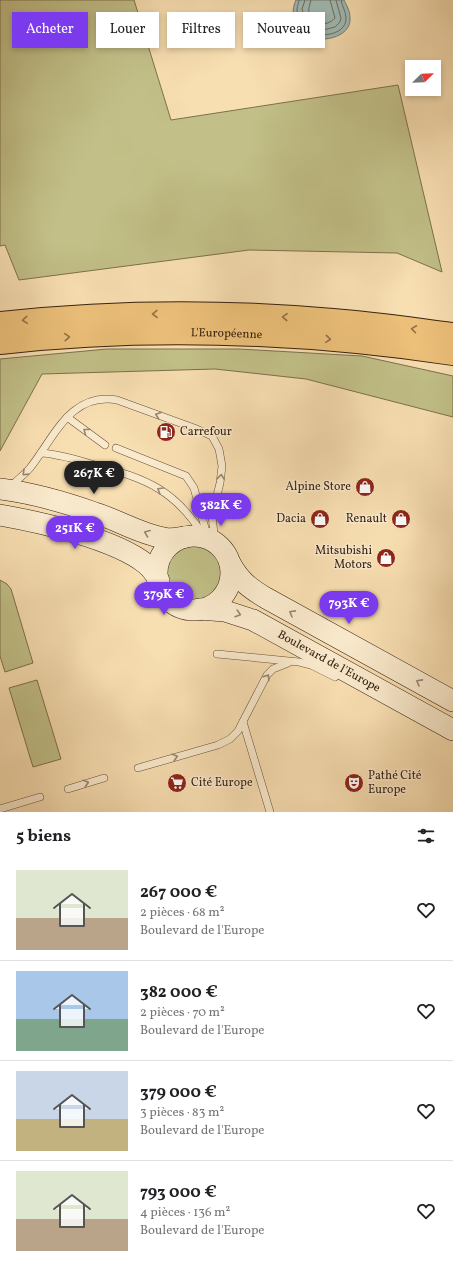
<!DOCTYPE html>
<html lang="fr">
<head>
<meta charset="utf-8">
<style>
	:root { --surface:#fff; --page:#f2f2f2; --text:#202124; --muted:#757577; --line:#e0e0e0; --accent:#7c3aed }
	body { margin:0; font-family:Vollkorn,serif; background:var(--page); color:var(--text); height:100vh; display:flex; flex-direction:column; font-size:15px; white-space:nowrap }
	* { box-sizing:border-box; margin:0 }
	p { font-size:13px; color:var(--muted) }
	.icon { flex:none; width:22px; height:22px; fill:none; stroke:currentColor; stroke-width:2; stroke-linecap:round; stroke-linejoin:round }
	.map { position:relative; height:812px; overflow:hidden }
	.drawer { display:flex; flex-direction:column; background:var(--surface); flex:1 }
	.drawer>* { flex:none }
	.top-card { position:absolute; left:12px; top:12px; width:429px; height:36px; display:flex; gap:8px }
	.needle { width:26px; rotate:67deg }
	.controls { position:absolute; left:405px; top:60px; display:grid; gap:8px }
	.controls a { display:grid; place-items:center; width:36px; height:36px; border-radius:0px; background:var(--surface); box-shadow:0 2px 6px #0003; font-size:20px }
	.price { position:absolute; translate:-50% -34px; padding:0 9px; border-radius:14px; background:var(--accent); color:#fff; font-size:13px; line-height:26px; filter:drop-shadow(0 1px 2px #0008) }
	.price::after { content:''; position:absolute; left:50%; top:24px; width:12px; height:9px; margin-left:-6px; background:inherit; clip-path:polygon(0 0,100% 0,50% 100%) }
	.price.active { background:#222; color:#fff }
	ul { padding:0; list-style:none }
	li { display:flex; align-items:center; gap:12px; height:100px; padding:0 16px }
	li+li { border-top:1px solid var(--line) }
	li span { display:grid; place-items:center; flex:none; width:112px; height:80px; border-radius:0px; color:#555 }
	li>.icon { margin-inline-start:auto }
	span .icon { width:48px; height:48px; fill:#fffc; stroke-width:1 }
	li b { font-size:17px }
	h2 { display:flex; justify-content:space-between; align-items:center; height:48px; padding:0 16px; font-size:17px }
	.chip { padding:0 14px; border-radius:0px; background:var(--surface); box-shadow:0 2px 6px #0003; font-size:14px; line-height:36px }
	.chip.active { background:var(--accent); color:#fff }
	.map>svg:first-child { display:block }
	.green { fill:#c2c088; stroke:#7d704c }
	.water { fill:#a0bbb5; stroke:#767d73 }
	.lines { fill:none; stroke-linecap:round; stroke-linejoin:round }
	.shore { stroke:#6c6e63; stroke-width:1 }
	.lane-casing { stroke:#685039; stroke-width:8 }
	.secondary-casing { stroke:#382111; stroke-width:22 }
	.highway-casing { stroke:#382111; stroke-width:24 }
	.lane { stroke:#faeacd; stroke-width:7 }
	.secondary { stroke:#faeacd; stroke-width:21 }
	.highway { stroke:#ecc079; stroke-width:22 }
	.oneway { stroke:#927045 }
	.oneway2 { stroke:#99866f }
	.labels { text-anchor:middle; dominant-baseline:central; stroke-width:3; stroke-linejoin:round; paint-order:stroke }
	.street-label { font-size:12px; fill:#382111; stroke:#faeacd }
	.poi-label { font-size:12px; fill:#382111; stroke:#faeacd; text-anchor:end }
</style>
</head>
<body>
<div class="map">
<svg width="453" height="812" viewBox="0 0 453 812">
	<rect width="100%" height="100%" fill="#f8dfb2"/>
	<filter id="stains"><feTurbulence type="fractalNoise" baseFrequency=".005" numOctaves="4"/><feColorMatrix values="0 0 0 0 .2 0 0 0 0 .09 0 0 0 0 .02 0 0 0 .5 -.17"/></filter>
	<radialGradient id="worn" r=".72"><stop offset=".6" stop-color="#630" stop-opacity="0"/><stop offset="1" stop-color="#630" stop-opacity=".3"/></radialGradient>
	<g class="green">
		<path d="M0,0H134L171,120L398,85L442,272L397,253L249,250L19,280L5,245L0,246Z"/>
		<path d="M107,349H239L362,356L453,376V417L306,379L215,369L42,374L0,451V359Z"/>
		<circle cx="194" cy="572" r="28"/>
		<path d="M0,580L7,584L11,589L33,663L5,672L0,656Z"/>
		<path d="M37,680L61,759L33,767L9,688Z"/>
	</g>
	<path class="water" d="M296,0H344C347,6 350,11 350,18C352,38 317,45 304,34C300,30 297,25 295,20C292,13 293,7 296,0Z"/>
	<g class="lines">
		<g class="shore">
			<path d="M299,0C299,3 297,6 297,9C297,13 298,18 300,21C310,42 347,37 346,18C346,12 342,6 341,0"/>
			<path d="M305,0L302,9L306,22L313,28L323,30L335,27L340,22L341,18L336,0"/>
			<path d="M311,0C310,4 308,9 309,13C312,26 327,27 335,18L330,0"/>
		</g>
		<g class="lane-casing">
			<g id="lane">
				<path d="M67,417L105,445"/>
				<path d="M116,448L186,476L194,488L207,535"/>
				<path d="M41,453C60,454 77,460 95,465C147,479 176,490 205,538"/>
				<path d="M10,487C16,481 24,475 30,468C54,438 70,392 117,400L194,428L212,436L219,449L222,466L220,483L212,516L215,542"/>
				<path d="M217,654L299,662L311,665L335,677"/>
				<path d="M243,722L270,812"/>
				<path d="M138,768L218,745L230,739L238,731L267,675L273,669L288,663"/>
				<path d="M68,789L104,778"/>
				<path d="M0,809L40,797"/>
			</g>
		</g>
		<g class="secondary-casing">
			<g id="secondary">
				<path d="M0,489C32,493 64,502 95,513C118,520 140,534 164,538C171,540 178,538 185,537"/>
				<path d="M0,515C40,522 115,539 146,564C152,569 156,575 159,581"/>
				<circle cx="194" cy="573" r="37"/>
				<path d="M230,563C239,580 249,588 266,598L453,701"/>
				<path id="s1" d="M199,609L225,611L253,620L453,730"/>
			</g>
		</g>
		<g class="highway-casing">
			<g id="highway">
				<path d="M0,323C110,311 222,310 333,320C373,323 413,329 453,334"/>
				<path id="s2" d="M0,343C151,326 303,332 453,354"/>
			</g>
		</g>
		<use href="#lane" class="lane"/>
		<use href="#secondary" class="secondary"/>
		<use href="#highway" class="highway"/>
	</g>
	<defs><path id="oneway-chevron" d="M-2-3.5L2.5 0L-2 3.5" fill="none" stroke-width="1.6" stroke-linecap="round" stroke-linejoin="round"/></defs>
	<g class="oneway">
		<use href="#oneway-chevron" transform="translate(155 314) rotate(179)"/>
		<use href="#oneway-chevron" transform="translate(285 317) rotate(-177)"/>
		<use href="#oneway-chevron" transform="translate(25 320) rotate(175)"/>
		<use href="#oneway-chevron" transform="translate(414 329) rotate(-172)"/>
		<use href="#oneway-chevron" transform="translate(67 337) rotate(-4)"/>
		<use href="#oneway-chevron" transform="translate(328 339) rotate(5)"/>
	</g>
	<g class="oneway2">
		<use href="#oneway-chevron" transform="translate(158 415) rotate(-160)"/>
		<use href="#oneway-chevron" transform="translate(86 431) rotate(-144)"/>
		<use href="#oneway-chevron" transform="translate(25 473) rotate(136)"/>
		<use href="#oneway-chevron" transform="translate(221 477) rotate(-84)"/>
		<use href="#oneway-chevron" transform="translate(160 490) rotate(-149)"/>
		<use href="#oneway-chevron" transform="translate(147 533) rotate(-159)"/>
		<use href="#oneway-chevron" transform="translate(292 613) rotate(-151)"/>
		<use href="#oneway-chevron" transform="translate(238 614) rotate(17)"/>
		<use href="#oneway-chevron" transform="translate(267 677) rotate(-57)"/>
		<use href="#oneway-chevron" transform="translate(419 682) rotate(-151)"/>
		<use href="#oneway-chevron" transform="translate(175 757) rotate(-16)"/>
		<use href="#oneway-chevron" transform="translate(86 783) rotate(-17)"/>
	</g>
	<defs>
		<g id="fuel-disc" transform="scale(1)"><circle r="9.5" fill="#8f2418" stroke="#faeacd"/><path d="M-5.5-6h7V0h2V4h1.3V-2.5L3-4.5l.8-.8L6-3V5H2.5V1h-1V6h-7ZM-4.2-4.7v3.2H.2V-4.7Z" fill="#fff"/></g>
		<g id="shop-disc" transform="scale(1)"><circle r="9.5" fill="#8f2418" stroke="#faeacd"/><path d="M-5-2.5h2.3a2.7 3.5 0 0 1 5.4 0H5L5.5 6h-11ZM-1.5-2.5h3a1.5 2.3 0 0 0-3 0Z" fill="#fff"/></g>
		<g id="supermarket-disc" transform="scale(1)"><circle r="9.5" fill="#8f2418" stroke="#faeacd"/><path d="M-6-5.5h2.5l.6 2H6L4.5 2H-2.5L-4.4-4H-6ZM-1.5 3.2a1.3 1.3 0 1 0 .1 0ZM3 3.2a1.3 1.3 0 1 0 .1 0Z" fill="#fff"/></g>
		<g id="theatre-disc" transform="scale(1)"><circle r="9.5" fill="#8f2418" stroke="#faeacd"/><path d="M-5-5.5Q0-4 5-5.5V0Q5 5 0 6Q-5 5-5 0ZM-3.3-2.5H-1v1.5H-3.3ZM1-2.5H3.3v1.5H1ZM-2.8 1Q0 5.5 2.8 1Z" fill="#fff"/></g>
	</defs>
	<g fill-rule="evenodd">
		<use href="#fuel-disc" x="166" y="432"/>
		<use href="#shop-disc" x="365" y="487"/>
		<use href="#shop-disc" x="320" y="519"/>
		<use href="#shop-disc" x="401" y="519"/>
		<use href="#shop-disc" x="386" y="558"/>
		<use href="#supermarket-disc" x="177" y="783"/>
		<use href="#theatre-disc" x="354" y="783"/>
	</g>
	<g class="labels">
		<g class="street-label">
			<text stroke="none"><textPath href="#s2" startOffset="227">L'Européenne</textPath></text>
			<text stroke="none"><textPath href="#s1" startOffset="142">Boulevard de l'Europe</textPath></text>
		</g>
		<g class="poi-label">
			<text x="180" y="432" text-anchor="start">Carrefour</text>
			<text x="351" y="487">Alpine Store</text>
			<text x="306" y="519">Dacia</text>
			<text x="387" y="519">Renault</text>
			<text x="372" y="551">Mitsubishi<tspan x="372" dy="14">Motors</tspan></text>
			<text x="368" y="776" text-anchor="start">Pathé Cité<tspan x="368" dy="14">Europe</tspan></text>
			<text x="191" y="783" text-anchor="start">Cité Europe</text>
		</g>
	</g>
	<rect width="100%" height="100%" filter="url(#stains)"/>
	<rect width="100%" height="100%" fill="url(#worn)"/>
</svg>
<div class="controls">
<a><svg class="needle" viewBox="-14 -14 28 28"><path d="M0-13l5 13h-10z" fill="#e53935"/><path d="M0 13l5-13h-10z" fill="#757577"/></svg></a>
</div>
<b class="price active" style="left:94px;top:495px">267K €</b>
<b class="price" style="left:221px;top:527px">382K €</b>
<b class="price" style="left:75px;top:550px">251K €</b>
<b class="price" style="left:164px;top:616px">379K €</b>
<b class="price" style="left:349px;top:625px">793K €</b>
<div class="top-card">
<a class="chip active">Acheter</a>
<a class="chip">Louer</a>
<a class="chip">Filtres</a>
<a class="chip">Nouveau</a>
</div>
</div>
<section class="drawer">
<h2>5 biens<svg class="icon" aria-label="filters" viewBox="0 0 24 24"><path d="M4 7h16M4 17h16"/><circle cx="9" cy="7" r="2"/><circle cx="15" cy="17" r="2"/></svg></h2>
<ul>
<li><span style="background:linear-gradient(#dfe7d0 60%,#b9a48a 0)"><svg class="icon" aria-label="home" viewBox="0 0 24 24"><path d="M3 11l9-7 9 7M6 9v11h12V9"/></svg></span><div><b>267 000 €</b><p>2 pièces · 68 m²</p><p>Boulevard de l'Europe</p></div><svg class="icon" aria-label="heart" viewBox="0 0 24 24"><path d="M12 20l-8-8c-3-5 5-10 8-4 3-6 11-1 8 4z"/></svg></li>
<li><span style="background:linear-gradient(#a9c7e8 60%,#7fa58c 0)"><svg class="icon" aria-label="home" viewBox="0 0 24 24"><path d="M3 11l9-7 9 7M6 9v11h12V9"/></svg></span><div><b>382 000 €</b><p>2 pièces · 70 m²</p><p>Boulevard de l'Europe</p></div><svg class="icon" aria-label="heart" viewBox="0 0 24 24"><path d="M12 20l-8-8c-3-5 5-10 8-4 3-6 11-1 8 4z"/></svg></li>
<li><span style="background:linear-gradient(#c9d6e8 60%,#c2b280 0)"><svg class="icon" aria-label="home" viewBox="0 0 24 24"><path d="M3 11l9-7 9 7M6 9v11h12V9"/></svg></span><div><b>379 000 €</b><p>3 pièces · 83 m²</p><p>Boulevard de l'Europe</p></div><svg class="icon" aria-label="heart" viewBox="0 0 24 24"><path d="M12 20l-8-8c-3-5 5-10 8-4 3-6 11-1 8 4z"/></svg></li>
<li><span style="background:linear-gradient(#dfe7d0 60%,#b9a48a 0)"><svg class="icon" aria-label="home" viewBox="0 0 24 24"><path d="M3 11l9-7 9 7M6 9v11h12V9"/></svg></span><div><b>793 000 €</b><p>4 pièces · 136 m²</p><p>Boulevard de l'Europe</p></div><svg class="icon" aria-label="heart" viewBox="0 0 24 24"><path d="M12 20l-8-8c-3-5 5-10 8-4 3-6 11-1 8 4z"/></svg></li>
</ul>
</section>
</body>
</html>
